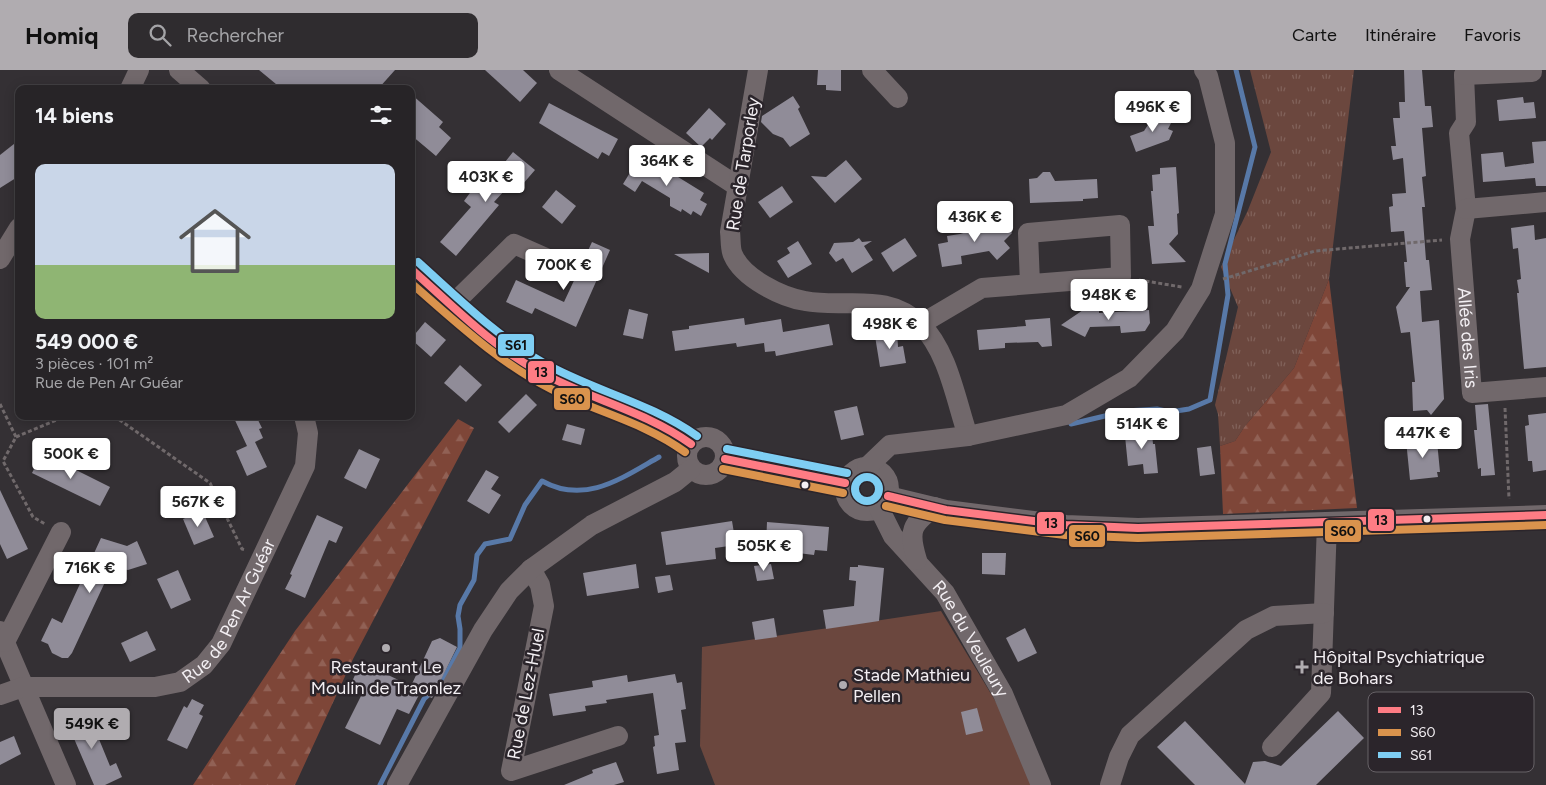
<!DOCTYPE html>
<html lang="fr">
<head>
<meta charset="utf-8">
<style>
	:root { --surface:#272427; --page:#2f2c2f; --text:#f1f3f6; --muted:#a4a4a7; --line:#434144; --accent:#b0acb0 }
	body { margin:0; font-family:Figtree,sans-serif; background:var(--page); color:var(--text); height:100vh; display:flex; flex-direction:column; font-size:19px; white-space:nowrap }
	* { box-sizing:border-box; margin:0 }
	p { font-size:16px; color:var(--muted) }
	.icon { flex:none; width:28px; height:28px; fill:none; stroke:currentColor; stroke-width:2; stroke-linecap:round; stroke-linejoin:round }
	.map { position:relative; flex:1; overflow:hidden }
	.drawer { position:absolute; left:15px; top:15px; width:400px; height:335px; display:flex; flex-direction:column; background:var(--surface); border-radius:10px; box-shadow:0 2px 12px #0003,0 0 0 1px var(--line) }
	.drawer>* { flex:none }
	.price { position:absolute; translate:-50% -42px; padding:0 11px; border-radius:5px; background:#fff; color:#222; font-size:16px; line-height:32px; filter:drop-shadow(0 1px 2px #0008) }
	.price::after { content:''; position:absolute; left:50%; top:30px; width:15px; height:11px; margin-left:-8px; background:inherit; clip-path:polygon(0 0,100% 0,50% 100%) }
	.price.active { background:var(--accent); color:#111 }
	ul { padding:0; list-style:none }
	li { display:grid; align-content:center; gap:10px; height:265px; padding:0 20px }
	li+li { border-top:1px solid var(--line) }
	li span { display:grid; place-items:center; height:155px; border-radius:10px; color:#555 }
	li>.icon { margin-inline-start:auto }
	span .icon { width:90px; height:90px; fill:#fffc; stroke-width:1 }
	li b { font-size:21px }
	h2 { display:flex; justify-content:space-between; align-items:center; height:60px; padding:0 20px; font-size:21px }
	header { display:flex; align-items:center; gap:30px; box-sizing:border-box; height:70px; padding:0 25px; background:var(--accent); color:#111 }
	header strong { font-size:24px }
	nav { display:flex; gap:28px; margin-inline-start:auto; font-size:18px }
	.search { width:350px; height:45px; background:var(--page); display:flex; align-items:center; gap:12px; box-sizing:border-box; padding:0 18px; border-radius:10px; color:var(--muted); font-size:19px }
	.map>svg:first-child { display:block }
	.grass { fill:url(#grass-tufts) }
	.forest { fill:url(#forest-firs) }
	.green { fill:#6b473e }
	.lines { fill:none; stroke-linecap:round; stroke-linejoin:round }
	.stream { stroke:#5879a8; stroke-width:5 }
	.building { fill:#908c98 }
	.path { stroke:#70696b; stroke-width:3; stroke-dasharray:4 2.5; stroke-linecap:butt }
	.minor { stroke:#71686b; stroke-width:20 }
	.bus-1-casing { stroke:#2b252b; stroke-width:11 }
	.bus-2-casing { stroke:#2b252b; stroke-width:11 }
	.bus-3-casing { stroke:#2b252b; stroke-width:11 }
	.bus-1 { stroke:#fe7c84; stroke-width:8 }
	.bus-2 { stroke:#da934d; stroke-width:8 }
	.bus-3 { stroke:#7ecef3; stroke-width:8 }
	.bus-dot { fill:#f3eff3; stroke:#2b252b; stroke-width:2 }
	.poi-dot { fill:#b0acb0; stroke:#2b252b; stroke-width:2 }
	.labels { text-anchor:middle; dominant-baseline:central; stroke-width:5; stroke-linejoin:round; paint-order:stroke }
	.street-label { font-size:18px; fill:#f3eff3; stroke:#2b252b }
	.poi-label { font-size:18px; fill:#f3eff3; stroke:#2b252b; text-anchor:start }
	.key { fill:#2b252b; stroke:#676267; stroke-width:1 }
	.key-label { font-size:14px; fill:#f3eff3 }
	.line-badge { stroke:#2b252b; stroke-width:2 }
	.pale-badge-label { font-size:14px; text-anchor:middle; font-weight:bold; fill:#111 }
</style>
</head>
<body>
<header>
<strong>Homiq</strong>
<div class="search"><svg class="icon" aria-label="search" viewBox="0 0 24 24"><circle cx="10" cy="10" r="6"/><path d="M15 15l6 6"/></svg>Rechercher</div>
<nav><a>Carte</a><a>Itinéraire</a><a>Favoris</a></nav>
</header>
<div class="map">
<svg width="1546" height="715" viewBox="0 0 1546 715">
	<defs>
		<pattern id="grass-tufts" width="24" height="20" patternUnits="userSpaceOnUse" patternTransform="scale(1.25)"><rect width="24" height="20" fill="#6b473e"/><path d="M3 7l-1-3M5 7V3M7 7l1-3M15 17l-1-3M17 17v-4M19 17l1-3" fill="none" stroke="#81625a"/></pattern>
		<pattern id="forest-firs" width="22" height="20" patternUnits="userSpaceOnUse" patternTransform="scale(1.25)"><rect width="22" height="20" fill="#7e4638"/><path d="M5 1l3.5 6h-7zM16 11l3.5 6h-7z" fill="#916155"/></pattern>
	</defs>
	<rect width="100%" height="100%" fill="#343034"/>
	<path class="grass" d="M1250,0H1354L1329,209L1294,298L1245,356L1235,371L1220,376L1218,344L1215,335L1238,237L1221,197L1248,140L1271,82Z"/>
	<g class="forest">
		<path d="M1329,209L1357,438L1223,444L1220,376L1235,371L1245,356L1294,298Z"/>
		<path d="M458,349L474,358L353,589L295,715H193L295,561Z"/>
	</g>
	<path class="green" d="M941,541L1008,652L1033,715H715L700,676L702,577Z"/>
	<g class="lines">
		<g class="stream">
			<path d="M1071,354L1126,341L1157,339L1170,342L1189,339L1210,330L1228,225L1225,194L1255,77L1236,0"/>
			<path d="M380,715L424,629L441,614L460,578V559L458,546L460,535L474,510L477,485L485,474L510,469L525,435L542,411C585,435 622,408 659,387"/>
		</g>
	</g>
	<g class="building">
		<path d="M259,0H395L378,19H282Z"/>
		<path d="M485,0H523L537,13L520,32Z"/>
		<path d="M818,0H841V21L826,20V15H817Z"/>
		<path d="M1404,0H1422L1425,36H1431L1433,57L1422,58L1426,106L1422,107L1425,137H1422L1426,190H1429L1432,220L1420,221L1422,252L1439,250L1444,329L1431,345L1427,340L1413,341L1412,312H1415L1410,262L1401,263L1396,237L1410,217H1406L1404,192H1407L1404,161L1391,162L1389,137L1393,136L1392,124L1406,123L1403,88L1393,90L1391,76H1396L1393,48H1400L1399,32H1405Z"/>
		<path d="M411,24L443,52L439,57L451,68L436,86L411,65Z"/>
		<path d="M793,26L800,37L798,39L810,64L790,77L783,68L773,64L761,52L762,46Z"/>
		<path d="M1523,27L1524,33L1534,32L1536,48L1499,51L1497,30Z"/>
		<path d="M549,33L618,69L609,86L602,82L598,89L539,53Z"/>
		<path d="M709,38L726,54L712,70L710,68L701,77L686,63Z"/>
		<path d="M1157,41L1173,49L1168,59L1173,61L1169,70L1136,82L1130,66L1144,61Z"/>
		<path d="M19,70V106L0,118V85Z"/>
		<path d="M1546,71V116H1536L1535,108L1483,112L1481,84L1503,82L1505,97L1534,93L1532,72Z"/>
		<path d="M513,82L535,100L522,115L515,109L494,132L499,135L456,186L440,172L471,137L464,131L475,116L482,121Z"/>
		<path d="M644,86L704,123L700,130L707,134L701,146L693,141L691,145L682,139L681,142L670,136V128L642,111L635,122L623,114L631,101L634,103Z"/>
		<path d="M846,90L862,109L835,133L811,106L826,107Z"/>
		<path d="M1176,97L1179,143L1177,144L1178,164L1169,174L1186,192L1152,194L1148,156H1154L1151,121H1153L1152,105L1160,104V98Z"/>
		<path d="M1043,102H1050L1055,111L1097,109L1098,128L1083,129V131L1030,133L1029,109L1037,108Z"/>
		<path d="M782,116L793,132L770,148L758,132Z"/>
		<path d="M556,120L576,136L562,154L542,137Z"/>
		<path d="M1000,149L1012,163L1004,171L1010,178L997,190L989,181L961,186L962,194L942,197L938,174L948,172L947,166L960,164L970,161L969,158L986,156L990,152L993,155Z"/>
		<path d="M1534,155L1535,170L1546,168V297L1524,299L1517,223H1519L1517,210L1521,209L1518,178L1513,179L1511,158Z"/>
		<path d="M859,168L862,172L872,171L864,176L873,190L852,203L843,188L836,192L829,183L834,173L853,172Z"/>
		<path d="M905,168L917,186L893,202L881,183Z"/>
		<path d="M798,171L812,194L788,208L777,191L790,183L787,178Z"/>
		<path d="M592,172L610,180L576,257L535,238L532,244L506,232L516,210L564,232Z"/>
		<path d="M709,183V203L674,184Z"/>
		<path d="M1099,237V243L1149,240L1150,253L1145,261L1121,263L1120,256L1090,257L1085,267L1061,255L1086,238Z"/>
		<path d="M629,239L648,244L643,269L623,265Z"/>
		<path d="M744,248L745,255L781,249L783,262L829,254L833,275L776,286L775,281L765,282L764,273L737,277L736,273L675,281L672,261L689,259V256Z"/>
		<path d="M1050,248L1052,276L1042,277L1038,272L1005,273V278L979,280L977,260L1026,256L1025,250Z"/>
		<path d="M425,252L446,270L431,287L411,269Z"/>
		<path d="M897,262L898,277L903,276L906,293L880,297L875,266Z"/>
		<path d="M460,295L482,315L466,332L444,313Z"/>
		<path d="M526,324L537,335L509,363L498,352Z"/>
		<path d="M1488,334L1495,405L1481,406V398L1478,399L1474,360H1477L1475,335Z"/>
		<path d="M857,336L864,365L841,370L834,341Z"/>
		<path d="M1546,343V400L1533,402L1532,391H1528L1525,356L1529,355L1528,345Z"/>
		<path d="M233,346H256L262,358L259,359L263,368L255,372L267,397L247,406L236,381L247,376Z"/>
		<path d="M567,354L585,359L581,375L562,370Z"/>
		<path d="M1145,355L1146,364H1152L1153,374H1155L1158,403L1144,404L1143,394L1128,396L1125,366H1132L1131,356Z"/>
		<path d="M1434,368V372L1437,371L1440,402H1437L1438,407L1410,410L1406,370Z"/>
		<path d="M1211,376L1215,404L1200,406L1197,378Z"/>
		<path d="M359,379L380,389L366,419L344,408Z"/>
		<path d="M42,383L110,417L100,436L32,403Z"/>
		<path d="M486,400L499,407L491,419L501,425L489,444L467,431Z"/>
		<path d="M0,420L28,479L7,489L0,474Z"/>
		<path d="M202,440L214,467L194,475L183,449Z"/>
		<path d="M317,445L343,457L336,473L329,470L305,528L285,519L292,505L290,504Z"/>
		<path d="M732,451L736,475L715,478L716,489L666,495L661,462Z"/>
		<path d="M767,452L829,457L827,481L815,480L814,485L798,483L799,478L766,476Z"/>
		<path d="M101,468L127,476L137,471L147,494L128,500L112,497L72,583L68,588H62L52,583L48,574L41,571L52,548L62,553Z"/>
		<path d="M982,483H1006L1005,505L982,504Z"/>
		<path d="M636,494L639,518L587,526L583,503Z"/>
		<path d="M771,494L774,509L757,511L754,496Z"/>
		<path d="M858,495L884,498L879,551L826,559L823,540L854,536L856,511L849,510L850,497H858Z"/>
		<path d="M178,500L191,530L171,539L157,509Z"/>
		<path d="M670,505L673,520L658,523L655,507Z"/>
		<path d="M774,548L777,567L755,570L752,552Z"/>
		<path d="M1025,558L1037,583L1018,592L1006,568Z"/>
		<path d="M147,561L156,580L130,592L121,573Z"/>
		<path d="M440,568L457,577L432,628L420,623L409,644L397,639L380,675L345,658L363,622L350,616L361,592L411,616L432,571Z"/>
		<path d="M675,604L677,613L682,612L686,639L681,640L686,672L675,673L679,700L657,704L653,677L655,676L654,666L659,665L653,623L606,630L607,633L585,636L586,641L553,646L549,624L593,617L592,611L627,605L628,612Z"/>
		<path d="M192,629L204,635L199,644L203,646L187,679L167,670L184,636L187,638Z"/>
		<path d="M977,638L983,661L966,665L961,642Z"/>
		<path d="M87,640L110,696L116,693L122,707L105,715H94L66,650Z"/>
		<path d="M1338,641L1364,668L1316,715H1195L1157,677L1185,651L1245,714L1253,692L1265,691L1281,696Z"/>
		<path d="M14,666L21,684L0,695V672Z"/>
		<path d="M616,692L624,712L614,715H564L593,703L592,700Z"/>
	</g>
	<g class="lines">
		<g class="path">
			<path d="M1223,209L1315,181L1442,170"/>
			<path d="M1139,210L1182,217"/>
			<path d="M0,334L16,367L3,391L33,447L45,454"/>
			<path d="M1505,338L1509,429"/>
			<path d="M114,346L210,413L242,479L246,480"/>
			<path d="M16,367L66,346"/>
		</g>
		<g class="minor">
			<path d="M179,0L201,19"/>
			<path d="M559,0L737,116"/>
			<path d="M758,0L730,162C731,169 730,179 733,185C743,208 781,227 805,231C846,239 887,221 921,255C948,281 956,331 968,366"/>
			<path d="M872,0L898,28"/>
			<path id="s1" d="M1464,5L1466,52L1459,63L1466,139L1460,169L1472,323L1546,317"/>
			<path d="M1464,5L1532,2L1531,0"/>
			<path d="M130,19L139,0"/>
			<path d="M1466,139L1546,132"/>
			<path d="M0,189L19,158"/>
			<path d="M411,199C457,239 502,285 557,311C602,332 651,342 691,374"/>
			<path d="M452,235L514,174L557,193"/>
			<path d="M921,254L982,218L1121,207L1120,155L1028,163L1030,214"/>
			<circle cx="706" cy="386" r="19"/>
			<path d="M725,389L845,413"/>
			<circle cx="867" cy="419" r="22"/>
			<path d="M867,397L890,375L968,366L1066,345L1129,308L1175,261L1201,219L1225,144V73L1208,6L1204,0"/>
			<path d="M888,426L946,440L1066,455L1138,458L1546,445"/>
			<path id="s2" d="M879,438L893,466L945,523L1003,624L1041,715"/>
			<path d="M917,490C908,461 911,454 935,437"/>
			<path d="M531,499L540,515L544,536L511,701L618,666"/>
			<path d="M0,561L66,715"/>
			<path d="M5,572L61,462"/>
			<path id="s3" d="M0,625L23,617H155L180,612L204,595L221,574L305,396L308,363L304,346"/>
			<path d="M1272,677L1321,623L1327,453"/>
			<path d="M397,715L483,560L509,521L531,499L592,455L675,412L691,399"/>
			<path d="M1110,715L1119,687L1130,665L1246,560L1274,546L1324,543"/>
		</g>
		<g class="bus-1-casing">
			<g id="bus-1">
				<path d="M411,199C452,235 491,276 540,302C589,329 645,341 691,374"/>
				<path d="M725,389L845,413"/>
				<path d="M888,426L946,440L1066,455L1138,458L1546,445"/>
			</g>
		</g>
		<g class="bus-2-casing">
			<g id="bus-2">
				<path d="M411,213C455,251 498,292 551,319C596,342 644,352 685,382"/>
				<path d="M723,399L843,423"/>
				<path d="M886,436L945,450L1065,465L1138,468L1546,455"/>
			</g>
		</g>
		<g class="bus-3-casing">
			<g id="bus-3">
				<path d="M418,192C457,227 496,266 542,292C593,321 649,332 697,366"/>
				<path d="M727,379L847,403"/>
				<circle cx="867" cy="419" r="12"/>
			</g>
		</g>
		<use href="#bus-1" class="bus-1"/>
		<use href="#bus-2" class="bus-2"/>
		<use href="#bus-3" class="bus-3"/>
	</g>
	<g class="bus-dot">
		<circle cx="805" cy="415" r="4.5"/>
		<circle cx="1427" cy="449" r="4.5"/>
	</g>
	<g class="poi-dot">
		<circle cx="386" cy="578" r="5"/>
		<path d="M1299.5 589.5h5v5h5v5h-5v5h-5v-5h-5v-5h5z"/>
		<circle cx="843" cy="615" r="5"/>
	</g>
	<g class="labels">
		<g class="street-label">
			<text transform="translate(743 94) rotate(-81)">Rue de Tarporley</text>
			<text stroke="none"><textPath href="#s1" startOffset="266">Allée des Iris</textPath></text>
			<text stroke="none"><textPath href="#s3" startOffset="270">Rue de Pen Ar Guéar</textPath></text>
			<text stroke="none"><textPath href="#s2" startOffset="161">Rue du Veuleury</textPath></text>
			<text transform="translate(526 624) rotate(-79)">Rue de Lez-Huel</text>
		</g>
		<g class="poi-label">
			<text x="1313" y="587">Hôpital Psychiatrique<tspan x="1313" dy="21">de Bohars</tspan></text>
			<text x="386" y="597" text-anchor="middle">Restaurant Le<tspan x="386" dy="21">Moulin de Traonlez</tspan></text>
			<text x="853" y="605">Stade Mathieu<tspan x="853" dy="21">Pellen</tspan></text>
		</g>
	</g>
	<rect x="1368" y="622" width="166" height="80" rx="8" class="key"/>
	<rect x="1378" y="637" width="23" height="6" fill="#fe7c84"/>
	<rect x="1378" y="659" width="23" height="7" fill="#da934d"/>
	<rect x="1378" y="682" width="23" height="6" fill="#7ecef3"/>
	<g class="key-label">
		<text x="1410" y="645">13</text>
		<text x="1410" y="667">S60</text>
		<text x="1410" y="690">S61</text>
	</g>
	<g class="line-badge">
		<rect x="497" y="263" width="38" height="24" rx="5" fill="#7ecef3"/>
		<rect x="527" y="290" width="28" height="24" rx="5" fill="#fe7c84"/>
		<rect x="553" y="317" width="38" height="24" rx="5" fill="#da934d"/>
		<rect x="1367" y="438" width="28" height="24" rx="5" fill="#fe7c84"/>
		<rect x="1036" y="441" width="29" height="24" rx="5" fill="#fe7c84"/>
		<rect x="1324" y="449" width="38" height="24" rx="5" fill="#da934d"/>
		<rect x="1068" y="454" width="38" height="24" rx="5" fill="#da934d"/>
	</g>
	<g class="pale-badge-label">
		<text x="516" y="280">S61</text>
		<text x="541" y="307">13</text>
		<text x="572" y="334">S60</text>
		<text x="1381" y="455">13</text>
		<text x="1051" y="458">13</text>
		<text x="1343" y="466">S60</text>
		<text x="1087" y="471">S60</text>
	</g>
</svg>
<b class="price" style="left:1153px;top:63px">496K €</b>
<b class="price" style="left:667px;top:117px">364K €</b>
<b class="price" style="left:486px;top:133px">403K €</b>
<b class="price" style="left:975px;top:173px">436K €</b>
<b class="price" style="left:564px;top:221px">700K €</b>
<b class="price" style="left:1109px;top:251px">948K €</b>
<b class="price" style="left:890px;top:280px">498K €</b>
<b class="price" style="left:1142px;top:380px">514K €</b>
<b class="price" style="left:1423px;top:389px">447K €</b>
<b class="price" style="left:71px;top:410px">500K €</b>
<b class="price" style="left:198px;top:458px">567K €</b>
<b class="price" style="left:764px;top:502px">505K €</b>
<b class="price" style="left:90px;top:524px">716K €</b>
<b class="price active" style="left:92px;top:680px">549K €</b>
<section class="drawer">
<h2>14 biens<svg class="icon" aria-label="filters" viewBox="0 0 24 24"><path d="M4 7h16M4 17h16"/><circle cx="9" cy="7" r="2"/><circle cx="15" cy="17" r="2"/></svg></h2>
<ul>
<li><span style="background:linear-gradient(#c9d6e8 65%,#8fb573 0)"><svg class="icon" aria-label="home" viewBox="0 0 24 24"><path d="M3 11l9-7 9 7M6 9v11h12V9"/></svg></span><div><b>549 000 €</b><p>3 pièces · 101 m²</p><p>Rue de Pen Ar Guéar</p></div></li>
</ul>
</section>
</div>
</body>
</html>
